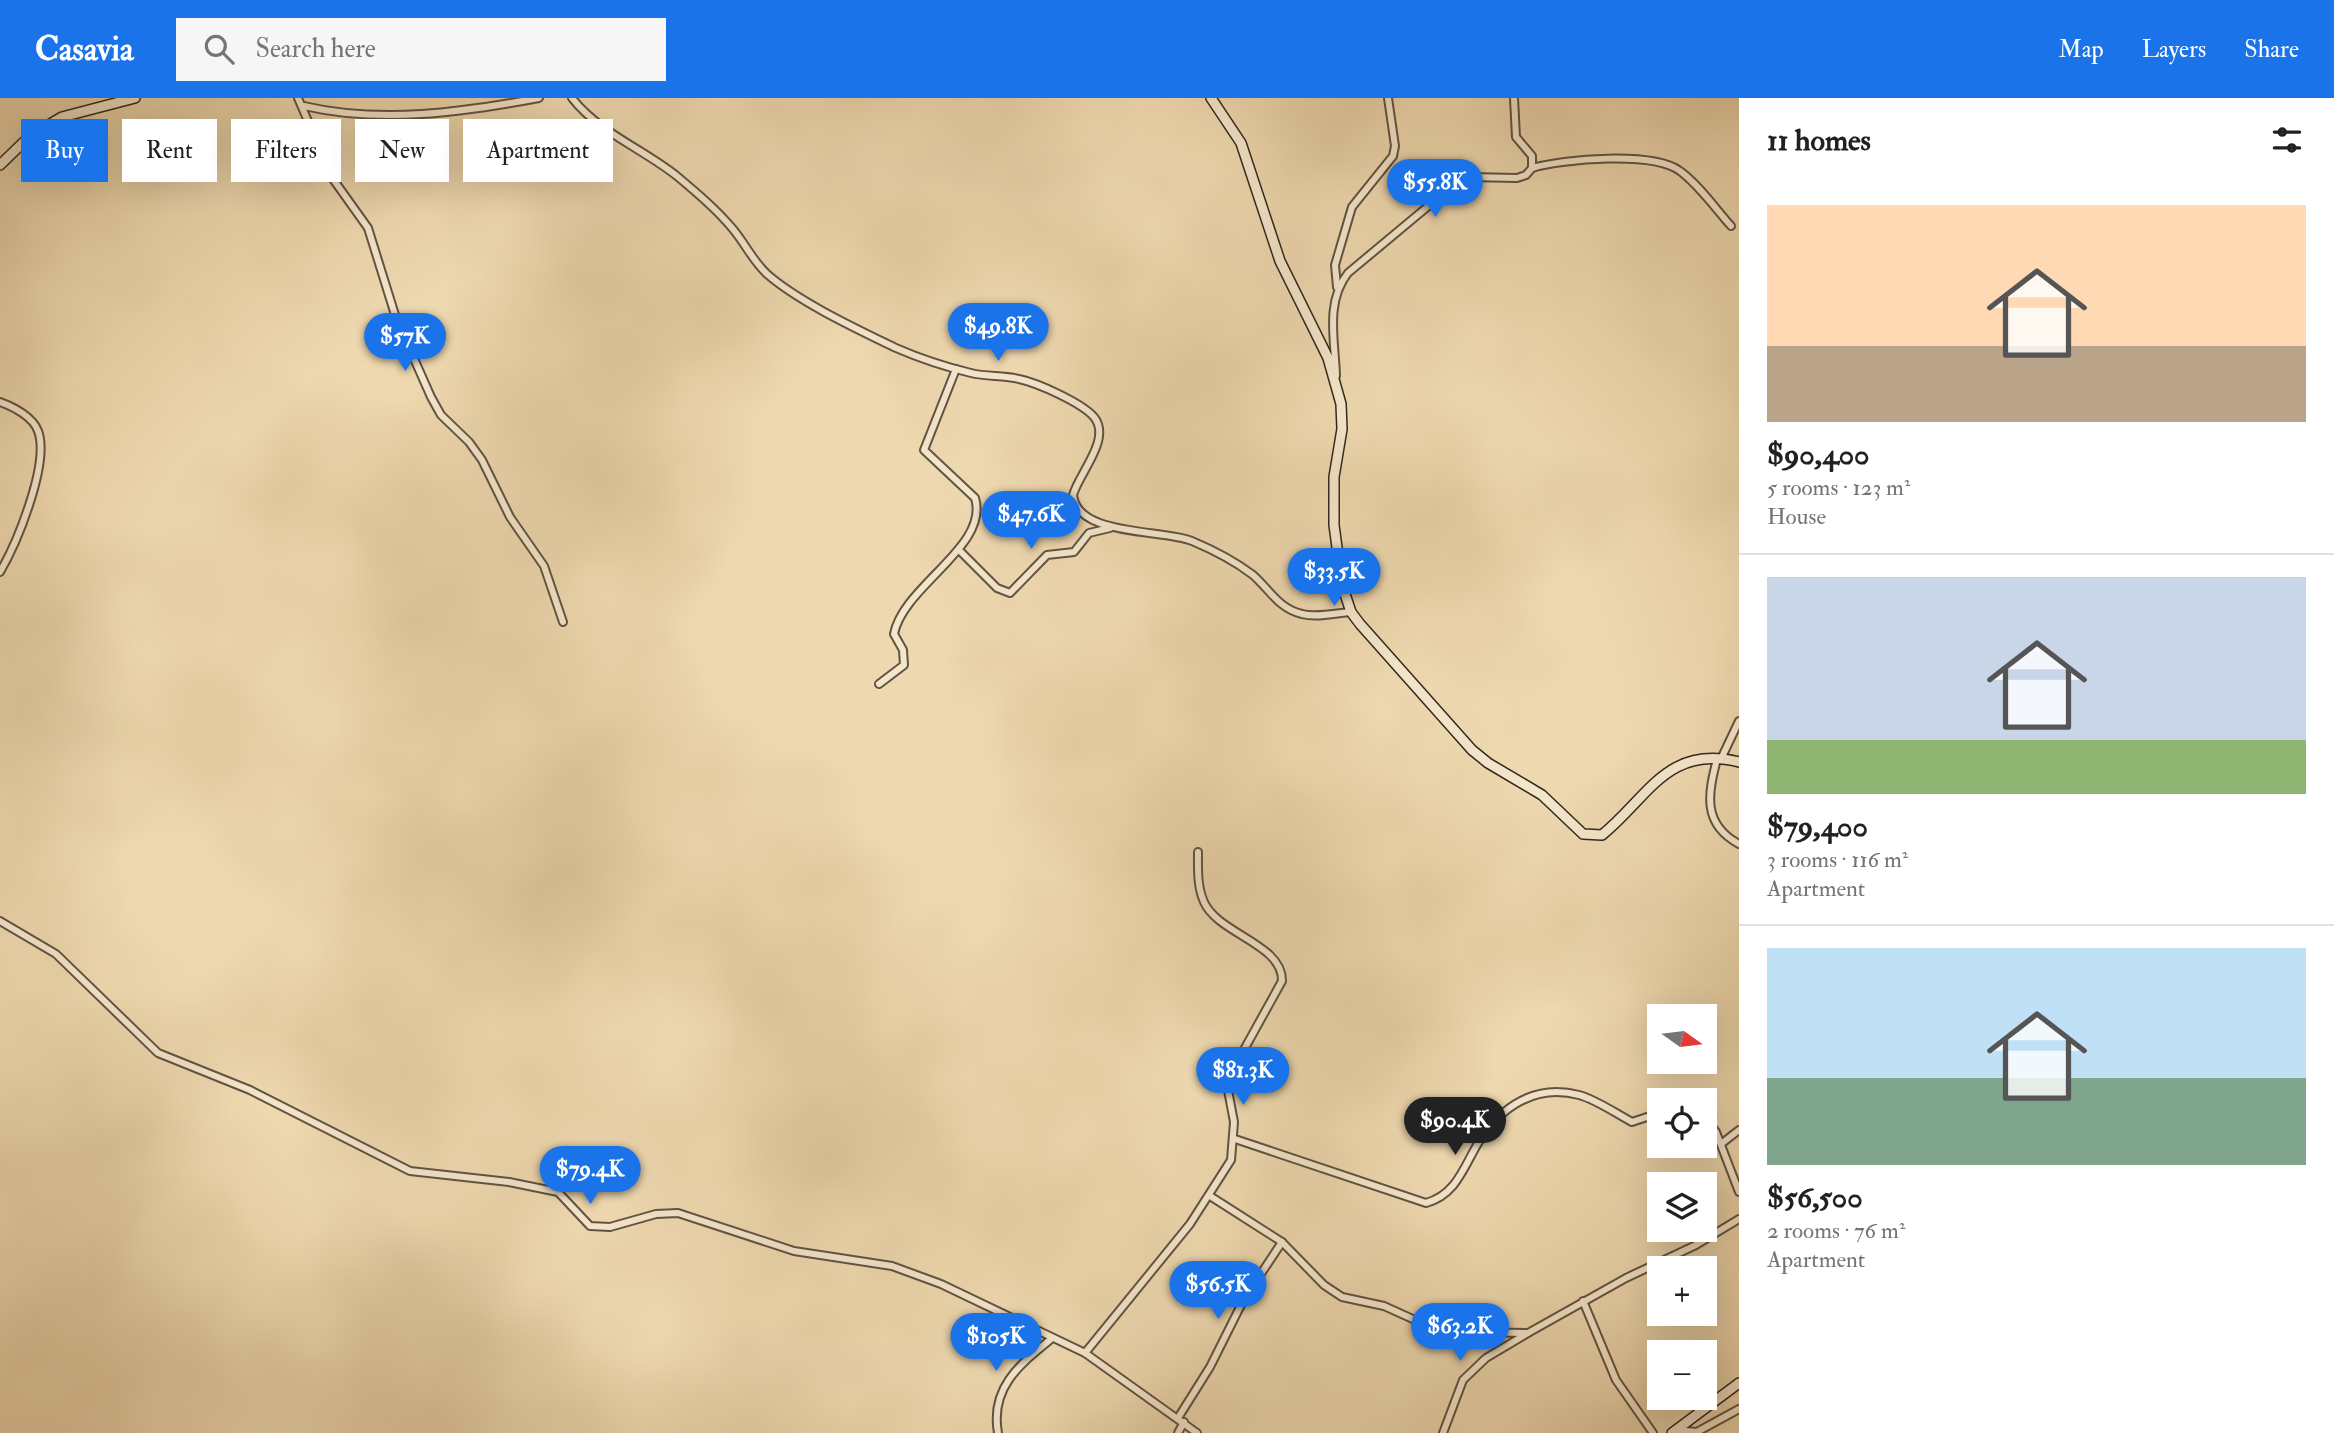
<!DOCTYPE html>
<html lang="en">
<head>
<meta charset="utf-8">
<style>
	:root { --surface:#fff; --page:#f6f6f6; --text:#202124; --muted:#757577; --line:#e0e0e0; --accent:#1a73e8 }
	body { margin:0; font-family:"IM FELL Double Pica",serif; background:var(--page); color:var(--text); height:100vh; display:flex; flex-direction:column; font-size:26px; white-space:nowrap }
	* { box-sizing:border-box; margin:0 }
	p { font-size:23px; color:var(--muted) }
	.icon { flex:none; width:38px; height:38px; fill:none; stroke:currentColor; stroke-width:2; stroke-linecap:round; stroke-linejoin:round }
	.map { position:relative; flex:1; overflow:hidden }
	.sheet { display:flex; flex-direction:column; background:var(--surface); width:595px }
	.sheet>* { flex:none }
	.top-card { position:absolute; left:21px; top:21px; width:665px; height:63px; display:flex; gap:14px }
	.needle { width:46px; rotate:104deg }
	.fabs { position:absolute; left:1647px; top:906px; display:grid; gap:14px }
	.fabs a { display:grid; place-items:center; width:70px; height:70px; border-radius:0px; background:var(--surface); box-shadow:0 7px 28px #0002; font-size:35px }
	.price { position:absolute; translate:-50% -60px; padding:0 16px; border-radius:24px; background:var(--accent); color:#fff; font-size:23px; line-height:46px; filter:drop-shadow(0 2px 4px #0008) }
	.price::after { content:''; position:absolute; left:50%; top:42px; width:21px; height:16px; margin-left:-10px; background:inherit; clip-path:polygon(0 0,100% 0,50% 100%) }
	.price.current { background:#222; color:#fff }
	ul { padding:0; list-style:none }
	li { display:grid; align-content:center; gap:14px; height:371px; padding:0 28px }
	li+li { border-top:2px solid var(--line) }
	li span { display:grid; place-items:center; height:217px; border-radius:0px; color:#555 }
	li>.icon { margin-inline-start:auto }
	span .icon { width:126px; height:126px; fill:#fffc; stroke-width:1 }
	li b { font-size:30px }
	h2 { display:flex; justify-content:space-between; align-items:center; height:84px; padding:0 28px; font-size:30px }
	.pill { padding:0 24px; border-radius:0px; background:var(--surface); box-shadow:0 7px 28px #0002; font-size:24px; line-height:63px }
	.pill.current { background:var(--accent); color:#fff }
	header { display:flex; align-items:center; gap:42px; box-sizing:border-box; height:98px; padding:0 35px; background:var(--accent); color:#fff }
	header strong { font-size:33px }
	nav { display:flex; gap:38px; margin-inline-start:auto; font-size:24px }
	.search { width:490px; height:63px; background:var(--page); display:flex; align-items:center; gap:18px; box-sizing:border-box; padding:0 24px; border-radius:0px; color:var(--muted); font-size:26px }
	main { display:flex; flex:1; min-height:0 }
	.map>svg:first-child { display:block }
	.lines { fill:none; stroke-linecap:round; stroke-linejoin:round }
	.street-casing { stroke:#625343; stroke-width:10 }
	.secondary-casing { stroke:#33271f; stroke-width:12 }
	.street { stroke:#f4e6cb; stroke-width:6 }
	.secondary { stroke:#f4e6cb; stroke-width:9 }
</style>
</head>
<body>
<header>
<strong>Casavia</strong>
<div class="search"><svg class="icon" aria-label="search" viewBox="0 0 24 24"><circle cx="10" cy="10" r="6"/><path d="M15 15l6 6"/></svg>Search here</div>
<nav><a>Map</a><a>Layers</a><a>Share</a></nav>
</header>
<main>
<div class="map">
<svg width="1739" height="1335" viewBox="0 0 1739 1335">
	<rect width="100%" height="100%" fill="#eed8af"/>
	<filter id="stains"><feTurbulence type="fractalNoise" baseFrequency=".00286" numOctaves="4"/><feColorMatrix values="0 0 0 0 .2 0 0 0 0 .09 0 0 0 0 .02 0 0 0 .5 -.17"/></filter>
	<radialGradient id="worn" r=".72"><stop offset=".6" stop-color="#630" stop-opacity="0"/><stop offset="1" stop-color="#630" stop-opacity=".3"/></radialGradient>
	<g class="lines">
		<g class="street-casing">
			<g id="street">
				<path d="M298,0L333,81L368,130L396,220L431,299L441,317L469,344L482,362L510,419L544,468L563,524"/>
				<path d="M572,0C598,34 645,52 678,79C697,95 716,111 732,130C745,145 752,162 767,176C799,204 857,231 896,250C919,260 946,269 971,275C987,279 1003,277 1019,281C1038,285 1082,305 1094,319C1112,341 1079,375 1073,397C1077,439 1164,431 1192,443C1211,451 1236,464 1253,477C1270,492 1279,511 1302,516C1317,520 1336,515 1351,514"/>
				<path d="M304,8C381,26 463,14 539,0"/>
				<path d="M1532,70C1563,61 1653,53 1680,73C1699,87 1715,110 1731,128"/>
				<path d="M1337,189L1335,167L1352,109L1393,58L1395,48L1388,0"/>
				<path d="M1336,278C1335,243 1325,204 1348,175L1450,90L1468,79L1517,80L1526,77L1532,70V58L1516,39L1514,0"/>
				<path d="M0,304C14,309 33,319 38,333C50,365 17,445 0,474"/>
				<path d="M959,452L997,490L1010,495L1047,457L1074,454L1089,435L1110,430"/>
				<path d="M879,586L904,567L903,552L894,536C903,488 990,448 975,400L924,352L956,271"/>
				<path d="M1717,661C1708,696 1702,726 1739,746"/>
				<path d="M1721,661L1739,623"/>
				<path d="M0,823L56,856L158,955L250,992L410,1073L509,1084L558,1094L590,1128L610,1129L656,1116L678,1115L794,1153L892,1168L941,1186L1085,1255L1197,1335"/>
				<path d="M1704,1018L1716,1034L1739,1094"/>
				<path d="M1235,1041L1426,1105C1451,1098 1460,1079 1472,1056C1493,1015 1530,984 1579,997C1597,1002 1615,1015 1632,1024L1659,1015"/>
				<path d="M1721,1046L1739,1032"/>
				<path d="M1210,1098L1282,1144L1324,1187L1342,1199L1384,1208L1426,1227L1471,1234L1528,1235L1626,1180L1696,1147L1739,1121"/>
				<path d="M1583,1203L1616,1282L1653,1335"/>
				<path d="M1085,1255L1190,1126L1231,1062L1234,1024L1227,987L1235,968L1282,883C1283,846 1218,836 1204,804C1197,788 1198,771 1198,754"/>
				<path d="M1178,1320L1210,1269L1243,1203L1282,1144"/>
				<path d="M1676,1332L1697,1334L1739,1311"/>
				<path d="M998,1335C990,1290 1019,1267 1051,1241"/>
				<path d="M1178,1335L1184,1324"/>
				<path d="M1443,1335L1463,1282L1486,1260L1528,1235"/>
			</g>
		</g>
		<g class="secondary-casing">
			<g id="secondary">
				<path d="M1211,0L1241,45L1280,163L1328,260L1341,306L1342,331L1334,379V427L1342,487L1351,514L1360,526L1472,652L1488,665L1542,697L1583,736L1602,737C1648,700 1667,646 1739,664"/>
				<path d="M0,67L30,38L62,19L135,0"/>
				<path d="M1672,1335L1739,1285"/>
			</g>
		</g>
		<use href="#street" class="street"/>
		<use href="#secondary" class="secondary"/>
	</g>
	<rect width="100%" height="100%" filter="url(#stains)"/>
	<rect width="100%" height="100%" fill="url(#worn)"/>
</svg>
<div class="fabs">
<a><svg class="needle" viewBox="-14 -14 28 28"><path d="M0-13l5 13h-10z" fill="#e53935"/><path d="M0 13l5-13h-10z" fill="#757577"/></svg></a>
<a><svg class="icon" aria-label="locate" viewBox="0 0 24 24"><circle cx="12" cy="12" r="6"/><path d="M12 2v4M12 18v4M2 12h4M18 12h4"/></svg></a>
<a><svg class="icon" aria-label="layers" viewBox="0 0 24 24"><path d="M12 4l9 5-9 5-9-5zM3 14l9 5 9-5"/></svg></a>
<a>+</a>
<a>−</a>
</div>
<b class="price" style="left:1435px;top:121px">$55.8K</b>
<b class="price" style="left:998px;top:265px">$49.8K</b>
<b class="price" style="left:405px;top:275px">$57K</b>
<b class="price" style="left:1031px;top:453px">$47.6K</b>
<b class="price" style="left:1334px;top:510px">$33.5K</b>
<b class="price" style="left:1243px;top:1009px">$81.3K</b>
<b class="price current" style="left:1455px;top:1059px">$90.4K</b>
<b class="price" style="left:590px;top:1108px">$79.4K</b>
<b class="price" style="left:1218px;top:1223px">$56.5K</b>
<b class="price" style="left:1460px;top:1265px">$63.2K</b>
<b class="price" style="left:996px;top:1275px">$105K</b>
<div class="top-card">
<a class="pill current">Buy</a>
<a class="pill">Rent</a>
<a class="pill">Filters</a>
<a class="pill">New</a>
<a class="pill">Apartment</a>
</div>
</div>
<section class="sheet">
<h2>11 homes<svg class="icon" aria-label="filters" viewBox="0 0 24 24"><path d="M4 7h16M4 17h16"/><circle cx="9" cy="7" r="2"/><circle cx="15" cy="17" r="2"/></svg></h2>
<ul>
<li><span style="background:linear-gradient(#ffd9b3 65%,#b9a48a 0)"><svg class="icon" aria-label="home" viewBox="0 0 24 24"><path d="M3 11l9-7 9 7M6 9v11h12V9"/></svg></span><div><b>$90,400</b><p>5 rooms · 123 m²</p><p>House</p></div></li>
<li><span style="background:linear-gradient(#c9d6e8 75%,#8fb573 0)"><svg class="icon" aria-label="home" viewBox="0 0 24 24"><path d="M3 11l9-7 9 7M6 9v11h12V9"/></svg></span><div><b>$79,400</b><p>3 rooms · 116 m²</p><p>Apartment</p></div></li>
<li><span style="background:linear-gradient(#bfe0f5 60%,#7fa58c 0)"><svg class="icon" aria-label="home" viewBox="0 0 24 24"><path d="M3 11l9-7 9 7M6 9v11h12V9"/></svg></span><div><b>$56,500</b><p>2 rooms · 76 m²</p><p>Apartment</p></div></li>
</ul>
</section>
</main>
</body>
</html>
